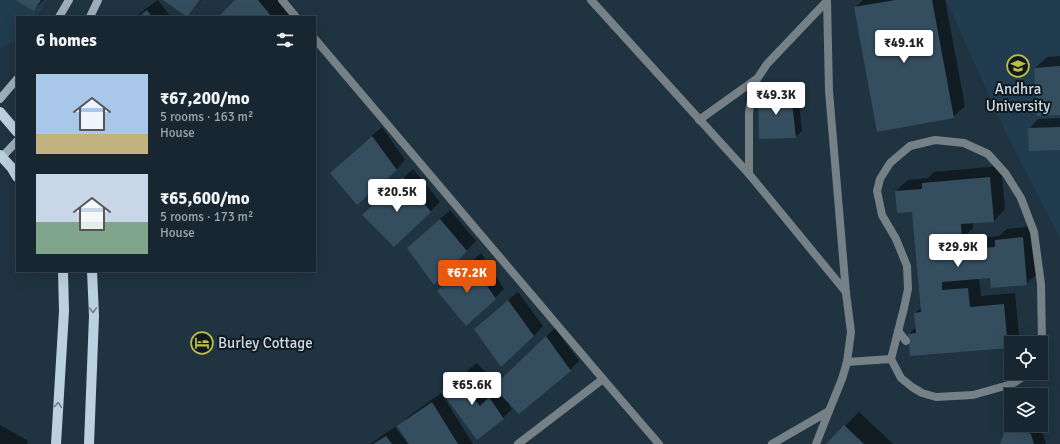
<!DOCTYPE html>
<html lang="en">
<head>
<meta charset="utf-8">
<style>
	:root { --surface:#172630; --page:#24323c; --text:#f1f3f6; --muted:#9ea5ab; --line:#36434c; --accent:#ea580c }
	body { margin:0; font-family:Signika,sans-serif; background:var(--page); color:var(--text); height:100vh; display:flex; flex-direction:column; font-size:15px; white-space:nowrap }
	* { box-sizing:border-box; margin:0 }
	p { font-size:13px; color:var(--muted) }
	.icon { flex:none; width:22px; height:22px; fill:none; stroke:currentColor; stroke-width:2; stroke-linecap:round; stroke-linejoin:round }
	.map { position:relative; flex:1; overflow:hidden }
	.side { position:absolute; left:16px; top:16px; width:300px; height:256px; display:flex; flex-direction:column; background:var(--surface); border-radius:0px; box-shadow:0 4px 16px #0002,0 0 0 1px var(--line) }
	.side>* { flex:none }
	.fabs { position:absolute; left:1004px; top:336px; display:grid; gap:8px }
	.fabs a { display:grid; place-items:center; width:44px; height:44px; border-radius:0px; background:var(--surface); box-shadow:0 4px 16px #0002,0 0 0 1px var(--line); font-size:20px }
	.price { position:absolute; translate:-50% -34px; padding:0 9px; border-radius:4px; background:#fff; color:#222; font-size:13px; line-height:26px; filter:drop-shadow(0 1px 2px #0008) }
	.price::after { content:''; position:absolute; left:50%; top:24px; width:12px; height:9px; margin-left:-6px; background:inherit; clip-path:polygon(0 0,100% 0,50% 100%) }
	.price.selected { background:var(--accent); color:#fff }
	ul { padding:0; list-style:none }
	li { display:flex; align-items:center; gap:12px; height:100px; padding:0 20px }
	li span { display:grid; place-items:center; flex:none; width:112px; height:80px; border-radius:0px; color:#555 }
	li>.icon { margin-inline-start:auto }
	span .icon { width:48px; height:48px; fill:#fffc; stroke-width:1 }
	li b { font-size:17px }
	h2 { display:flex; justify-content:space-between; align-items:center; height:48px; padding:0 20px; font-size:17px }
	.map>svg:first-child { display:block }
	.built { fill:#213c4e }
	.shadow { fill:#0007 }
	.building { fill:#354e5f }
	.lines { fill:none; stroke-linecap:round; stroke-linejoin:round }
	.lane { stroke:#768087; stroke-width:8 }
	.street { stroke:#768087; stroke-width:8 }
	.secondary { stroke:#9eaeb9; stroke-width:8 }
	.primary { stroke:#bcd1df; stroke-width:10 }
	.oneway { stroke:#6f7e89 }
	.labels { text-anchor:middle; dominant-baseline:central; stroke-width:4; stroke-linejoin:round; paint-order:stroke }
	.poi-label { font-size:15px; fill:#cfdbe4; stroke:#111920 }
</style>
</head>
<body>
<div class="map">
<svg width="1060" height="444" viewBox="0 0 1060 444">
	<rect width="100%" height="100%" fill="#1f3340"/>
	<g class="built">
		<path d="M0,0H46L37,17H17V39L0,49Z"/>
		<path d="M946,0H1060V239L1005,131Z"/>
	</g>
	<g class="shadow">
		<path d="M17,0H44L34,10Z"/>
		<path d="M158,0L171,17H135Z"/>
		<path d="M165,0H201L196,6L187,16Z"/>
		<path d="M237,0H284L298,17H220Z"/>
		<path d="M863,0H945L965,106L953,117L855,8Z"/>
		<path d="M1060,56V114L1035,68L1047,57Z"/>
		<path d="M765,86H794L799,104L802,131L795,137L759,92Z"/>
		<path d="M1060,118V149L1029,129L1038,119Z"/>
		<path d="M382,127L405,160L396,170L340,164Z"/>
		<path d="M1001,166L1005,209L994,221L973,222V228L961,240L999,236L1007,229L1034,226L1038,273L1026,284L991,277L979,278L981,296L1015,293L1019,336L1008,347L909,334L916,327L915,313L922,307L913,211L896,191L908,180L928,178L934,172Z"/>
		<path d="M413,169L440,202L394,246L372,206Z"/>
		<path d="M450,210L476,241L434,283L418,239Z"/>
		<path d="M481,253L504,289L495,298L439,291L448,282Z"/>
		<path d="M518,292L543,326L534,336L475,329L484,320Z"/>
		<path d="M555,328L579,361L570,370L510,404L509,405L512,409L503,418L443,392L452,382L477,363L490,377L481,387L490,397L497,390L495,387Z"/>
		<path d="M441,393L473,444H411L399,426L408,417Z"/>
		<path d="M859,412L893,444H827Z"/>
		<path d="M1011,423V425H1040L1046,444H1001L1008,426Z"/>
		<path d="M0,425L28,441L27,444H0Z"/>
		<path d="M395,427L408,444H370Z"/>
	</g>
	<g class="building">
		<path d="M15,0H41L34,11Z"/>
		<path d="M163,0H200L187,17Z"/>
		<path d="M235,0H258L272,17H218Z"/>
		<path d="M895,0H932L954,118L877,132L854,7Z"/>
		<path d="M147,10L152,17H138Z"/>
		<path d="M1060,66V115L1037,116L1034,68Z"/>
		<path d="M758,92H788L793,110L796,138L759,139Z"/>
		<path d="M1060,127V150L1029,151L1028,128Z"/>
		<path d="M372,136L397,170L357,205L330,173Z"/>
		<path d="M403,177L431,212L394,247L362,215Z"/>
		<path d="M990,177L994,222L961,224L962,240L939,242L940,251L995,247V240L1023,237L1027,285L991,288L990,278L942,282V290L968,288L970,307L1004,304L1008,348L910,356L908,334L916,333L914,313L921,312L912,212L897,213L895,191L922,189V183Z"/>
		<path d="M440,219L467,251L434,285L407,248Z"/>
		<path d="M471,262L496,299L466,326L437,291Z"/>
		<path d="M508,300L534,336L501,367L474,329Z"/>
		<path d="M546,336L571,371L519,414L493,387Z"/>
		<path d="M467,371L482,387L472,397L480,406L489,397L504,419L477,440L441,391Z"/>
		<path d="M432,402L458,444H409L397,426Z"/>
		<path d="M844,425L864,444H826Z"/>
		<path d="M1007,425L1031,434L1034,444H1000Z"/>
		<path d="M386,436L392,444H373Z"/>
	</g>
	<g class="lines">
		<g class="lane">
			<path d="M898,331L906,341"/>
			<path d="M891,359L901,378L912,387L922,393L936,397L973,395L1012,384L1029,373"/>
			<path d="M847,362L891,359L904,308L908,289L907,266L896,239L882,215L877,191L880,179L890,163L910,146L935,140L964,143L988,154L1006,174L1021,198L1034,232L1041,284L1042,342L1041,349"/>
		</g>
		<g class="street">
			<path d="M282,0L296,17"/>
			<path d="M591,0L749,174"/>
			<path d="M827,0L829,91L846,293L851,332L847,362L842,379L829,411"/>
			<path d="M826,2L767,64L753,85L749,113V174L846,292"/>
			<path d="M315,39L603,379L659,444"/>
			<path d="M699,120L755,80"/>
			<path d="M518,444L603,379"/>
			<path d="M772,444L829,411L816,444"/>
		</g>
		<g class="secondary">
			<path d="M59,17L69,0"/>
			<path d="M90,17L98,0"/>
			<path d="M0,99L17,79"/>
			<path d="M2,157L17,141"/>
		</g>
		<g class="primary">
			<path d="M0,112L17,132"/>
			<path d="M0,155L11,167L17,177"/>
			<path d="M56,444L64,311L63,271"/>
			<path d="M89,444L94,316L92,271"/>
		</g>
	</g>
	<defs><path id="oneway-chevron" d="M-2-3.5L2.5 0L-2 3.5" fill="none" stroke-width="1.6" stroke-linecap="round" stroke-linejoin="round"/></defs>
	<g class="oneway">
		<use href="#oneway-chevron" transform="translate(93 310) rotate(88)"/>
		<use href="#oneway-chevron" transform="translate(58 405) rotate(-86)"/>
	</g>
	<defs>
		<g id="university-ring" transform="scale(1.15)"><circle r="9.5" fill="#111920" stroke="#bebf42" stroke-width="1.5"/><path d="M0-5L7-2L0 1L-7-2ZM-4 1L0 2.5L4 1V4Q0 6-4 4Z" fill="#bebf42"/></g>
		<g id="hotel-ring" transform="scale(1.15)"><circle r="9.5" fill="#111920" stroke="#bebf42" stroke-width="1.5"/><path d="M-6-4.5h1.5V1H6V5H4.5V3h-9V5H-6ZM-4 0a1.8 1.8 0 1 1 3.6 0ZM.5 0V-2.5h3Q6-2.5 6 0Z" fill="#bebf42"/></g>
	</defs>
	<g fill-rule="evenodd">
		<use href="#university-ring" x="1018" y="66"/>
		<use href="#hotel-ring" x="202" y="343"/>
	</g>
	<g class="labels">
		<g class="poi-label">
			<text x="1018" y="89">Andhra<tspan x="1018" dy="17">University</tspan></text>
			<text x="218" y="343" text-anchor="start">Burley Cottage</text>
		</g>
	</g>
</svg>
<div class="fabs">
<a><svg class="icon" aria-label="locate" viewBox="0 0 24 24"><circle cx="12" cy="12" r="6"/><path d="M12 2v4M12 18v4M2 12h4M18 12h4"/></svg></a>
<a><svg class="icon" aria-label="layers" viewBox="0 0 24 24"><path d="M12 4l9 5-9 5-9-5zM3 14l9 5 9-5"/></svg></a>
</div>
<b class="price" style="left:904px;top:64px">₹49.1K</b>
<b class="price" style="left:776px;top:116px">₹49.3K</b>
<b class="price" style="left:397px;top:213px">₹20.5K</b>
<b class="price" style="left:958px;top:268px">₹29.9K</b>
<b class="price selected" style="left:467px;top:294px">₹67.2K</b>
<b class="price" style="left:472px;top:406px">₹65.6K</b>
<section class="side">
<h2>6 homes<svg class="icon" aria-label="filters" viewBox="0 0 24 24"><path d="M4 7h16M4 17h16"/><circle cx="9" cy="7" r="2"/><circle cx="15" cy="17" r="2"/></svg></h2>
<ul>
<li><span style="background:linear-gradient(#a9c7e8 75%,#c2b280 0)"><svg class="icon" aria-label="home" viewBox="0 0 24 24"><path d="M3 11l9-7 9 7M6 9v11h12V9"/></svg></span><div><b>₹67,200/mo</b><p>5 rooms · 163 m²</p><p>House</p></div></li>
<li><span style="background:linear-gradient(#c9d6e8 60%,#7fa58c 0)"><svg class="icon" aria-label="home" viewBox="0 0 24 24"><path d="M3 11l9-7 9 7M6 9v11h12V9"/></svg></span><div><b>₹65,600/mo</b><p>5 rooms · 173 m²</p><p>House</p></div></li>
</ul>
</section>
</div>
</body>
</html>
